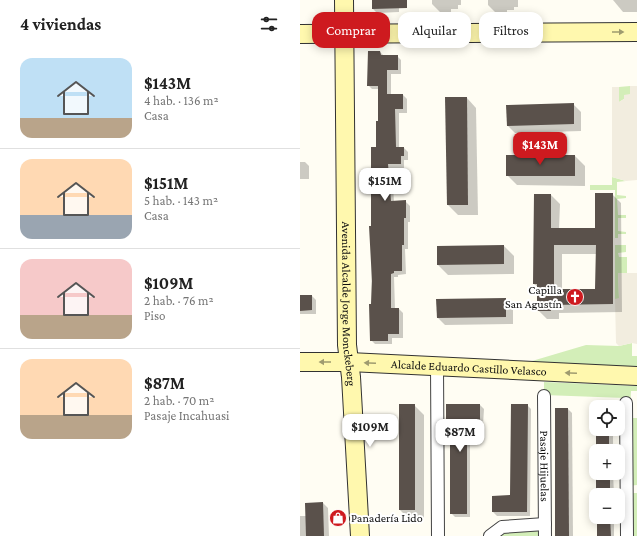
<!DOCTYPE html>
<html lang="es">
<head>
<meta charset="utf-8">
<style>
	:root { --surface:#fff; --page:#f6f6f6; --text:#222; --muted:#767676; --line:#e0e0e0; --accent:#ce1a1f }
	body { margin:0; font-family:"Crimson Pro",serif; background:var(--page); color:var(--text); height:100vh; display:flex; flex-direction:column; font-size:15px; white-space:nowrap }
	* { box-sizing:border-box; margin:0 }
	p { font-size:13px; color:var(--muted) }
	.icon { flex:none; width:22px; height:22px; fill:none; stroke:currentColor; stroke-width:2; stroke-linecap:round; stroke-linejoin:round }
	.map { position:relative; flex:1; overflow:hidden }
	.drawer { display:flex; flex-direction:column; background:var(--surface); width:300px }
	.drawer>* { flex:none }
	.top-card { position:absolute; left:12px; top:12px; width:265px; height:36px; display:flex; gap:8px }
	.fabs { position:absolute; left:289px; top:400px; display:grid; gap:8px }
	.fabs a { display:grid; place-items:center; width:36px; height:36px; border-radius:8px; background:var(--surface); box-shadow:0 2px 10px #0003; font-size:20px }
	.price { position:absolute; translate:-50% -34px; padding:0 9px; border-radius:8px; background:#fff; color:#222; font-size:13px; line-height:26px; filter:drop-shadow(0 1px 2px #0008) }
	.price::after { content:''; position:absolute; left:50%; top:24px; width:12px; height:9px; margin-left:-6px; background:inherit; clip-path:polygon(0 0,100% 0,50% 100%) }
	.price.current { background:var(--accent); color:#fff }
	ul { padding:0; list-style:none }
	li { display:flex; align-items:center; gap:12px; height:100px; padding:0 20px }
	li+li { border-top:1px solid var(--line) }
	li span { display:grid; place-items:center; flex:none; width:112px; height:80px; border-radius:12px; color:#555 }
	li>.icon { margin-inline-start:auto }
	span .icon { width:48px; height:48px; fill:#fffc; stroke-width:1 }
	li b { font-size:17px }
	h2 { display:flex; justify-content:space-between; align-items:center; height:48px; padding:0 20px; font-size:17px }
	.tag { padding:0 14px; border-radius:12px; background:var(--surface); box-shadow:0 2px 10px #0003; font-size:14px; line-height:36px }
	.tag.current { background:var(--accent); color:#fff }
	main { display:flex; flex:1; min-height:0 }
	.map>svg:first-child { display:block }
	.green { fill:#d3eeb8 }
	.plaza { fill:#f2eddf }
	.shadow { fill:#0003; fill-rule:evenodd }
	.building { fill:#5a514b; fill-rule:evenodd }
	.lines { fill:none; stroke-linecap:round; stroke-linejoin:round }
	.street-casing { stroke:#434343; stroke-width:14 }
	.secondary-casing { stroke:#323232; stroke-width:20 }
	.street { stroke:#fff; stroke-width:12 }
	.secondary { stroke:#fff8ae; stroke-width:18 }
	.oneway { fill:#9f9b6f }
	.labels { text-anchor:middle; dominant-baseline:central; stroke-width:4; stroke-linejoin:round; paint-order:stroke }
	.poi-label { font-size:12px; fill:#101010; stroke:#fff; text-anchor:end }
	.street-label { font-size:12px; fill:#101010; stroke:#fff }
</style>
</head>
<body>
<main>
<section class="drawer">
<h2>4 viviendas<svg class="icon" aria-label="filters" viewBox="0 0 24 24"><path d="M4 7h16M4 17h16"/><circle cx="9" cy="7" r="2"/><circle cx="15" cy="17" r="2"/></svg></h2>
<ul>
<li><span style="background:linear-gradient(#bfe0f5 75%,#b9a48a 0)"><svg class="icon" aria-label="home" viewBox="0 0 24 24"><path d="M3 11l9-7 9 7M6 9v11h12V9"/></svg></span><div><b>$143M</b><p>4 hab. · 136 m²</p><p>Casa</p></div></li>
<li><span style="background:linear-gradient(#ffd9b3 70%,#9aa5b1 0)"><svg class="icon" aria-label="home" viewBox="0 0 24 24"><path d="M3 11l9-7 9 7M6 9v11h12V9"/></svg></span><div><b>$151M</b><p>5 hab. · 143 m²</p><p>Casa</p></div></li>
<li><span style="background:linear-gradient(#f6c9c9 70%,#b9a48a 0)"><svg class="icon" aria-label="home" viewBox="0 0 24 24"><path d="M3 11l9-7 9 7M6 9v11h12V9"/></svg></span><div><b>$109M</b><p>2 hab. · 76 m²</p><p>Piso</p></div></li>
<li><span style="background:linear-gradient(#ffd9b3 70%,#b9a48a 0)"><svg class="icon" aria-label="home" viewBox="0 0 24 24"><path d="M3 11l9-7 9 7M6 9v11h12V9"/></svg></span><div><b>$87M</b><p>2 hab. · 70 m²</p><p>Pasaje Incahuasi</p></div></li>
</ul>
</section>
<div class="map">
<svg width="337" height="536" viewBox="0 0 337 536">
	<rect width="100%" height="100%" fill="#fffdf3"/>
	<g class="green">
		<path d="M330,86V95H324V99L319,102V87Z"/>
		<path d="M312,177L326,181L317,182V195L326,196V198L317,199L318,215H326V218H318V231L326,232V234H318V238H315V190H290V185H312Z"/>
		<path d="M315,245H326V252L318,253L319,257H327V273H318L319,299H315Z"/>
		<path d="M332,343V356H337V368L232,364V361L286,345L319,346Z"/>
		<path d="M244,382L337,386V391H331L330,408L325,398L244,395Z"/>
		<path d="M328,418H337V485L328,486Z"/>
		<rect x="330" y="493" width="7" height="43"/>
		<path d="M241,528V536H196L205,531Z"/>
	</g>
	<g class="plaza">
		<path d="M330,86H337V180L326,181L312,177V87H319V102L324,99V95L330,94Z"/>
		<path d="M318,273H337V344L332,343L319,346L316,343L315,299L319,298Z"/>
	</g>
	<g class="shadow">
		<path d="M73,0H99V12L77,13L73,9Z"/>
		<path d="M132,0H161V5H158V9H151V14H142L132,4Z"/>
		<path d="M188,0H218V7H214V10H207V15H198L188,5Z"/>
		<path d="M313,0H337V12H323Z"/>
		<path d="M80,52L84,56H97L101,60V74H91V95H103L107,99V113H99V148H104L108,152V160H104V168H92L94,202L105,201L110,206V222H108V249H105L106,274L98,275V277H94L95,309H99L103,313V338H92V344H75L71,340L72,227L79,122V89H72L68,85Z"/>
		<path d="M167,98L176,108L178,215H158L148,205Z"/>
		<path d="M273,104L281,112V131L215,133L208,126Z"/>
		<path d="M275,156L285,166V186L217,185L207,175Z"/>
		<path d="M0,162H5L9,166V179H0Z"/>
		<path d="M312,194L321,203L322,312L259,313V319H247L238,310V287L234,284L251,195L260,204L259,229H296ZM262,254H297L296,290H262Z"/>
		<path d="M204,246L214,256V274L148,275L138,265V247Z"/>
		<path d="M0,296H12L16,300V314H0Z"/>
		<path d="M205,299L213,307V324L145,325L138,318Z"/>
		<path d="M180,405L184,409L183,425H170V517H155L151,513V425L147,421Z"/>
		<path d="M227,405L231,409L230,516H197L193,512L211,496Z"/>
		<path d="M115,406L124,415V520H110L100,510Z"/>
		<path d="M256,409H268L272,413L273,536H256Z"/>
		<rect x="297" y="429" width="16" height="22"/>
		<path d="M297,473H313L314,495H297Z"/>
		<path d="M23,503L28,508L29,536H0V516H7Z"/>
		<rect x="298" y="517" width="16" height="19"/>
	</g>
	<g class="building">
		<path d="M72,0H107V8L72,9Z"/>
		<path d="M68,51H80L81,55H98V70H87V94H103V109H95L96,147H104V156H101V164H88L91,201L106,200V218H104V245H102V271H94V273L91,274V308H99V334H88V341H70L69,304H71L72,281L69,226H71V147H76V121H78V86H67Z"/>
		<path d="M145,97H167L168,205H147Z"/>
		<path d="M274,103V124L207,126L206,105Z"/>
		<rect x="206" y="155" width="69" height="21"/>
		<path d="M295,193H313V304L250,305L251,311H237V284H233L234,194H251V228H295ZM254,245H296L295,289H254Z"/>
		<path d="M204,245V264L137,265V246Z"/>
		<path d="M0,295H12V310L0,311Z"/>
		<path d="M206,298V317L137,318L136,299Z"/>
		<rect x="99" y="404" width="16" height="106"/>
		<path d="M146,404H180V421H167V514H150V421H146Z"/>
		<path d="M211,404H228L227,512H192V496L210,495Z"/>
		<path d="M255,408H268L269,536H255Z"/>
		<rect x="296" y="429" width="13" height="22"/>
		<rect x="296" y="479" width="14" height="16"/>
		<path d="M23,502L24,536H6L5,503Z"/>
		<path d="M297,517H310L311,536H297Z"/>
	</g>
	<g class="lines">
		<g class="street-casing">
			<g id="street">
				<path d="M137,366L138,536"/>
				<path id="s1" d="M244,396L245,536"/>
				<path d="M326,403L327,536"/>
				<path d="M190,536L202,527L245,524"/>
			</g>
		</g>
		<g class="secondary-casing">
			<g id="secondary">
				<path id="s2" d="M44,0L47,345L51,377L60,536"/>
				<path d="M0,34L337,32"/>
				<path id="s3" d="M0,362H49L337,376"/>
			</g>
		</g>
		<use href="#street" class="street"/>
		<use href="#secondary" class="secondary"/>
	</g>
	<defs><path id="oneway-solid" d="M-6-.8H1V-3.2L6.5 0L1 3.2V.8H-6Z"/></defs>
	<g class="oneway">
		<use href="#oneway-solid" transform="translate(318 32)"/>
		<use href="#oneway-solid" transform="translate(25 362) rotate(180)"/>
		<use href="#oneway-solid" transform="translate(70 363) rotate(-177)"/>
		<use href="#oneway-solid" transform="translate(271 373) rotate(-177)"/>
	</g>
	<defs>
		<g id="church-disc" transform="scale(0.9)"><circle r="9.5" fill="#ce1a1f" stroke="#fff"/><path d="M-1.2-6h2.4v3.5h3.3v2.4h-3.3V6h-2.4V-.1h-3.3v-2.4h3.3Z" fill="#fff"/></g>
		<g id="shop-disc" transform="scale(0.9)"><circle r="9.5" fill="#ce1a1f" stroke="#fff"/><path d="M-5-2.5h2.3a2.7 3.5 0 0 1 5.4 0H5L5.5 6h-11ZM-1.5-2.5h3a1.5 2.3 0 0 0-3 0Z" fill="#fff"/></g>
	</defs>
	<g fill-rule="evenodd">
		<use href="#church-disc" x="275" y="297"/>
		<use href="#shop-disc" x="38" y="518"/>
	</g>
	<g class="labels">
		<g class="poi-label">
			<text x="262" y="290">Capilla<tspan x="262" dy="14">San Agustín</tspan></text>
			<text x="51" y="518" text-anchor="start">Panadería Lido</text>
		</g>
		<g class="street-label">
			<text stroke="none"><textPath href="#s2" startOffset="304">Avenida Alcalde Jorge Monckeberg</textPath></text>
			<text stroke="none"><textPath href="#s3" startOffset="169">Alcalde Eduardo Castillo Velasco</textPath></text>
			<text stroke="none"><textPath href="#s1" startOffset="70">Pasaje Hijuelas</textPath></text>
		</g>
	</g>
</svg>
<div class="fabs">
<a><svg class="icon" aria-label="locate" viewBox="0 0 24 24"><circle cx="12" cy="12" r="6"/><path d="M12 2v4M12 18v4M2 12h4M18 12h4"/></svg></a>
<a>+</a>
<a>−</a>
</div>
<b class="price current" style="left:240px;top:166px">$143M</b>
<b class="price" style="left:85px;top:202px">$151M</b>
<b class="price" style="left:70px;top:448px">$109M</b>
<b class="price" style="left:160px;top:453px">$87M</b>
<div class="top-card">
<a class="tag current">Comprar</a>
<a class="tag">Alquilar</a>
<a class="tag">Filtros</a>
</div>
</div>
</main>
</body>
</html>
